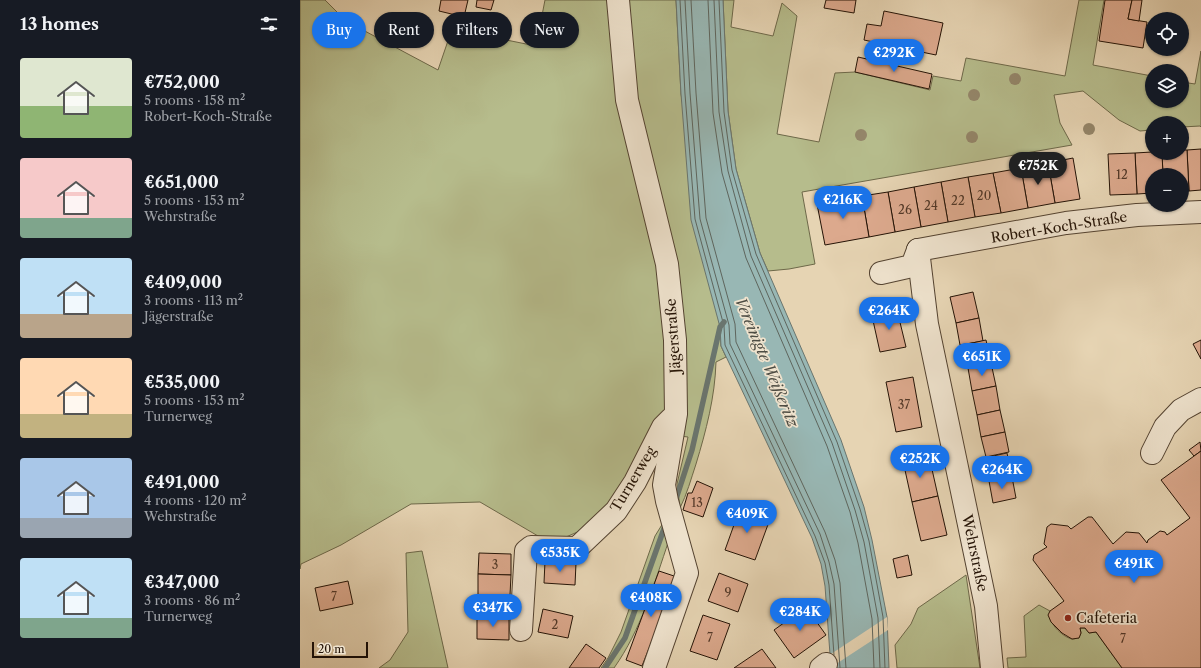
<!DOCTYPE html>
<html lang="en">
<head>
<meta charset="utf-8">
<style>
	:root { --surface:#171b24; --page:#242831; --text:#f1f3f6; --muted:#9ea1a6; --accent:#1a73e8 }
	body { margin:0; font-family:"Libre Caslon Text",serif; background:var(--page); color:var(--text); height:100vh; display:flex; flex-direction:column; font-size:15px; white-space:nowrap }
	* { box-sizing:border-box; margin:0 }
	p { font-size:13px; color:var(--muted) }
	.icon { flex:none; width:22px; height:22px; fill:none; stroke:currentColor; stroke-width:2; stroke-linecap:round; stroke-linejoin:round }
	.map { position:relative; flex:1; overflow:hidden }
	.sheet { display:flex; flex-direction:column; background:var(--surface); width:300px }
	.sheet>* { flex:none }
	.banner { position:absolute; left:12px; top:12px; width:380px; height:36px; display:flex; gap:8px }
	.buttons { position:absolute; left:845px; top:12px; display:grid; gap:8px }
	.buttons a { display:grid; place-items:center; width:44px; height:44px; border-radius:50%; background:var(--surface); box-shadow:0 1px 3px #0004; font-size:20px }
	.scale { position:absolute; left:12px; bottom:10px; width:56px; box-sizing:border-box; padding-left:4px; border:2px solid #241306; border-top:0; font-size:11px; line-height:14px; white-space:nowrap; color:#241306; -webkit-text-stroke:3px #efe3ce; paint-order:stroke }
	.price { position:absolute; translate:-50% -34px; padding:0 9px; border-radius:14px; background:var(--accent); color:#fff; font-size:13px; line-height:26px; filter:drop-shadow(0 1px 2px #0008) }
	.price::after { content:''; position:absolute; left:50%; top:24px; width:12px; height:9px; margin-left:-6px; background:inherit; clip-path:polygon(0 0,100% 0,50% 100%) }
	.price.active { background:#222; color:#fff }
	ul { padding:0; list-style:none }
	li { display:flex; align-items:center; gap:12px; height:100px; padding:0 20px }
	li span { display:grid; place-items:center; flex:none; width:112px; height:80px; border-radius:4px; color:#555 }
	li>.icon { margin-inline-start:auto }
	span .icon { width:48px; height:48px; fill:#fffc; stroke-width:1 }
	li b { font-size:17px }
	h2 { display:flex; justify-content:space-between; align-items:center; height:48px; padding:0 20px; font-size:17px }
	.tag { padding:0 14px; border-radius:18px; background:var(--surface); box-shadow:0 1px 3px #0004; font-size:14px; line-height:36px }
	.tag.active { background:var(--accent); color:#fff }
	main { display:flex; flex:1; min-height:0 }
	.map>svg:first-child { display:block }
	.green { fill:#b6bc8c; stroke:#6d6849 }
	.water { fill:#98b7b4; stroke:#6a756e }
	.pier { fill:#e6d4b3 }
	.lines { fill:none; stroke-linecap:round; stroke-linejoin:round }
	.shore { stroke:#5e655d; stroke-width:1 }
	.stream { stroke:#6a756e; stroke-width:5.5 }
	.building { fill:#dca98d; stroke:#241306 }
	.minor-casing { stroke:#544331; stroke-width:24 }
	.minor { stroke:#efe3ce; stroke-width:22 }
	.tree { fill:#94866a }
	.poi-dot { fill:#8f2418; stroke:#efe3ce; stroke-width:1.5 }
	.labels { text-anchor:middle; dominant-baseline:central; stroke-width:3.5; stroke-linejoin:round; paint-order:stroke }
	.number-label { font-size:12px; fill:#523828 }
	.street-label { font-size:14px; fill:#241306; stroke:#efe3ce }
	.poi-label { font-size:14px; fill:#241306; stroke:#efe3ce; text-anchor:start }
	.water-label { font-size:15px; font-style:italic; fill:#4d4c43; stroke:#efe3ce }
</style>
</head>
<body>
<main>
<section class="sheet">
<h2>13 homes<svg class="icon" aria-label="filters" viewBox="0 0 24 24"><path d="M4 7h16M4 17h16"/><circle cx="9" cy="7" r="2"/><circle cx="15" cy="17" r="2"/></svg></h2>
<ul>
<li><span style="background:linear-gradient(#dfe7d0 60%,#8fb573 0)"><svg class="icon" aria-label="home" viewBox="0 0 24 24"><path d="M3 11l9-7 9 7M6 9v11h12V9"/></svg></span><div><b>€752,000</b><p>5 rooms · 158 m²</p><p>Robert-Koch-Straße</p></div></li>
<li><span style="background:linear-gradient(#f6c9c9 75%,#7fa58c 0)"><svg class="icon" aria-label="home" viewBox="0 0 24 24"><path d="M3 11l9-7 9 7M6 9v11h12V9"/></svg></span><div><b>€651,000</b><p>5 rooms · 153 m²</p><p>Wehrstraße</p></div></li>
<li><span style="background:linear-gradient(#bfe0f5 70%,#b9a48a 0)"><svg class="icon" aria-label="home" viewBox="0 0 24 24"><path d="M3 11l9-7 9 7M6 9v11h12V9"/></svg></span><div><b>€409,000</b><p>3 rooms · 113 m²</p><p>Jägerstraße</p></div></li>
<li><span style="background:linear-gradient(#ffd9b3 70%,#c2b280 0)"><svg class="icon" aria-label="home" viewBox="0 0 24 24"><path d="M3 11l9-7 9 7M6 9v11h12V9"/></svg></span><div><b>€535,000</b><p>5 rooms · 153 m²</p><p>Turnerweg</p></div></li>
<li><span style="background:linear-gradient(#a9c7e8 75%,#9aa5b1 0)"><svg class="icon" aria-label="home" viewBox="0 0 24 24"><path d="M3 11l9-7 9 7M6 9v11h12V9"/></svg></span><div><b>€491,000</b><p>4 rooms · 120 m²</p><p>Wehrstraße</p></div></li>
<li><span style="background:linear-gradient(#bfe0f5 75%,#7fa58c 0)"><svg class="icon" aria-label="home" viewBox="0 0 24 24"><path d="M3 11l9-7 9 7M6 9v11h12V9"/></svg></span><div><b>€347,000</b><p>3 rooms · 86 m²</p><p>Turnerweg</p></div></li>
</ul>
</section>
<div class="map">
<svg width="901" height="668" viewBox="0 0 901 668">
	<rect width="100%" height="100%" fill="#e6d4b3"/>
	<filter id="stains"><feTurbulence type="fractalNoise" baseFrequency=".005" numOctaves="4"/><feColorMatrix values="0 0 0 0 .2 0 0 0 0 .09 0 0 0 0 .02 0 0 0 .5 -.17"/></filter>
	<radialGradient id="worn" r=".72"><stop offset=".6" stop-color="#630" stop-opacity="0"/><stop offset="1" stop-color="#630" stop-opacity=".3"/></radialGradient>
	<g class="green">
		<path d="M0,0H25L46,21L138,70L152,29L236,46L245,0H376L381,94L420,327L421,346L426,357L416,362C415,397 406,431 396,464C391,479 387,494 380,508L377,484L388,437L372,435L289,527L259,540L238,536L180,502L111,504L41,545L1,564L0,569Z"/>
		<path d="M423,0H434L431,27L473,36L482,3L497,16L477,134L519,142L535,73L555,72L630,90L633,76L661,81L666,58L765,76L779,0H804L793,65L852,76V101H882V82L895,84L901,51V127L900,126L882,127V123H852V130L840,131L819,120L783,91L754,95L760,123L772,145L502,192L515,264L489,269L468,271L460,253L436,169L428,111Z"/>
		<path d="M363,523L369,540C354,584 341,630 314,668H301L308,658L321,632L355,536Z"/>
		<path d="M122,551L148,668H79L90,660L108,632L106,553Z"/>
		<path d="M666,575L680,668H597L595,645L611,624L618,608Z"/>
		<path d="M739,605L750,611C746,621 762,637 772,639C775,639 777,638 779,638L781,633L780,628H785L789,633L796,632L822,668H708L707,658L726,657L724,616Z"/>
	</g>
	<path class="water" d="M376,0H423L428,111L436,169L460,253L541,440L564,507L572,540L587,617L589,668H531L525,586L521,564L512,538L421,346L420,327L391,220L381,94Z"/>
	<path class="pier" d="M587,617L588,630L530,668L528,656Z"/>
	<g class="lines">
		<g class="shore">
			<path d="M380,0L385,94L395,219L424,326L425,345L515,536L525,563L529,585L534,655"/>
			<path d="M385,0L390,93L400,219L429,325L430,344L520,534L529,562L534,584L540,668"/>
			<path d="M391,0L396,93L406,218L435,324L436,342L525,532L535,560L540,583L546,668"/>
			<path d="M408,0L413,113L422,173L446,258L527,446L550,512L558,543L572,619L574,668"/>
			<path d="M414,0L419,112L428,171L451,256L532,443L555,510L564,542L578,618L580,668"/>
			<path d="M419,0L424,112L432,170L456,254L537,442L560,509L569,541L583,617L585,668"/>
		</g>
		<g class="stream">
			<path d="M375,502L392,450L420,327L424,322"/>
			<path d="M305,668L325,638L366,523"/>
		</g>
	</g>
	<g class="building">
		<path d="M141,0H168L164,17L139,11Z"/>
		<path d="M177,0H194L191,10L176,7Z"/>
		<path d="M526,0H556L554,13L524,8Z"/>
		<path d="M805,0H832L828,19L847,22L843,48L799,41Z"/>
		<path d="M832,0H842L839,21L828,19Z"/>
		<path d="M584,11L643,23L636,55L564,40L567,24L581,26Z"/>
		<path d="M558,57L632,74L629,89L555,72Z"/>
		<path d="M901,149V190L889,191L887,150Z"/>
		<path d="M882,150H887L889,191H882V175H863L862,153H882Z"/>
		<path d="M852,152V153H862L863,175H852V193L837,194L835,153Z"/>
		<path d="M835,153L837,194L810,195L808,154Z"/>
		<path d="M773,158L780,199L755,203L748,163Z"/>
		<path d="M748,163L755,203L728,208L721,168Z"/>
		<path d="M721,168L728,208L701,213L693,173Z"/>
		<path d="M693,173L701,213L675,217L668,177Z"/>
		<path d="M668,177L675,217L648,222L641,182Z"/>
		<path d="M641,182L648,222L621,227L614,187Z"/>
		<path d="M614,187L621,227L595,232L588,192Z"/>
		<path d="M588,192L595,232L569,237L562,196Z"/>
		<path d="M562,196L569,237L525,245L517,204Z"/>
		<path d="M673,292L679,318L656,323L650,297Z"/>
		<path d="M597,310L606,347L580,352L572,316Z"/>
		<path d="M679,318L683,341L660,345L656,323Z"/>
		<path d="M686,340L691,363L668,368L663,345Z"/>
		<path d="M901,340V359L893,344Z"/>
		<path d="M691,363L696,386L672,391L668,368Z"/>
		<path d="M613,377L622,427L596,432L586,382Z"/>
		<path d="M696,386L700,410L677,415L672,391Z"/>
		<path d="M700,410L705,432L681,437L677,415Z"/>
		<path d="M705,432L709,452L686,457L681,437Z"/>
		<path d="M900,442L901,451L894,456L889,450Z"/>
		<path d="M901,451V668H822L796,632L789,633L785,628H780L781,633L779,638L772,639L762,633L751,622L748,615L750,611L764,601L733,560L734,555L747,547L744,544L747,527L751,524L768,526L771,529L788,517H792L813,544L826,532L839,533L847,543L848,540L860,531L865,532L867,535L890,518L861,480Z"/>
		<path d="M707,453L712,477L689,481L684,458Z"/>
		<path d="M629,456L638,496L612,502L603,461Z"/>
		<path d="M712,477L716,498L693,503L689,481Z"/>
		<path d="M397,481L413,488L403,517L383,510L388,493H392Z"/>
		<path d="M638,496L647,535L621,541L612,502Z"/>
		<path d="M440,508L470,519L455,560L425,550Z"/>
		<path d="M179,553L211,554V575L178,574Z"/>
		<path d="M608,555L612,575L597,578L593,559Z"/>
		<path d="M245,561L276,563L275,585L244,583Z"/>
		<path d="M359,571L374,576L371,593L342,666L326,660Z"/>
		<path d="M419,573L448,584L438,612L408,601Z"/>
		<path d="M178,574L211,575L210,595H178Z"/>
		<path d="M48,581L53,604L20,611L15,588Z"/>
		<path d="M178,595H210L209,616H177Z"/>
		<path d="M506,607L526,635L494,658L474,630Z"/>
		<path d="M243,609L273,616L268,638L238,632Z"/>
		<path d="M403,615L430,624L417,660L390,651Z"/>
		<path d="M177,616H209V640L177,639Z"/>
		<path d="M286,644L306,658L299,668H269Z"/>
		<path d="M462,649L476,668H434Z"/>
	</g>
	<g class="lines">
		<g class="minor-casing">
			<g id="minor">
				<path d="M318,0L327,100L367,264L375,340L376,414L364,485L367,501L387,573L354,668"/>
				<path d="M618,250L627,324L686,606L692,668"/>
				<path d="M618,250L766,223L837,215L901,212"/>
				<path d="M581,273L612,266L618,250"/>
				<path d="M852,453L865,427L881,410L901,399"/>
				<path d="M221,630L226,551L231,547L277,548L316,511L335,482L363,427L371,419"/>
				<path d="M521,668L526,664"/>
			</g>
		</g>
		<use href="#minor" class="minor"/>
	</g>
	<g class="tree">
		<circle cx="715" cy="79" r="6"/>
		<circle cx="674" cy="95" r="6"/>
		<circle cx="789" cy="129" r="6"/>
		<circle cx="561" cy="135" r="6"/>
		<circle cx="672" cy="137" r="6"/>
	</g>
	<circle class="poi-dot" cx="768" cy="618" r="4"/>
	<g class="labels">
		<g class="number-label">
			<text x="822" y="174">12</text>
			<text x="684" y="195">20</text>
			<text x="658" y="200">22</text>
			<text x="631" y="205">24</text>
			<text x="605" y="209">26</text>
			<text x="604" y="404">37</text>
			<text x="397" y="502">13</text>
			<text x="195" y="564">3</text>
			<text x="428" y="592">9</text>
			<text x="34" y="596">7</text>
			<text x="255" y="624">2</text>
			<text x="410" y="637">7</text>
			<text x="823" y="638">7</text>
		</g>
		<g class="street-label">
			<text transform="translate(759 227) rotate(-9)">Robert-Koch-Straße</text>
			<text transform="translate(373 336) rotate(-94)">Jägerstraße</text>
			<text transform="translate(333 479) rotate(-59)">Turnerweg</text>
			<text transform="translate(675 553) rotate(78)">Wehrstraße</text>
		</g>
		<g class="poi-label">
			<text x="776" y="618">Cafeteria</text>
		</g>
		<g class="water-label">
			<text transform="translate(467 362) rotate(67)">Vereinigte Weißeritz</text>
		</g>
	</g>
	<rect width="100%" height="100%" filter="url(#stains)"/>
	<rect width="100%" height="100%" fill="url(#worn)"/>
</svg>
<div class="buttons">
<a><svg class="icon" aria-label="locate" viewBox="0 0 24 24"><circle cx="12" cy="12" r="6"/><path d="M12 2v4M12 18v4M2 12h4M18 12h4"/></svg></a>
<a><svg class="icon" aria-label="layers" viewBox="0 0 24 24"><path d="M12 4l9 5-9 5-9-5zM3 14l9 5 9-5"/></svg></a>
<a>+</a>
<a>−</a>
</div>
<div class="scale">20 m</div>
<b class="price" style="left:594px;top:73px">€292K</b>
<b class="price active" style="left:738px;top:186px">€752K</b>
<b class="price" style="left:543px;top:220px">€216K</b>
<b class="price" style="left:589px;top:331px">€264K</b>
<b class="price" style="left:682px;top:377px">€651K</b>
<b class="price" style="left:620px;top:479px">€252K</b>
<b class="price" style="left:702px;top:490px">€264K</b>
<b class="price" style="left:447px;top:534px">€409K</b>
<b class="price" style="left:260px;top:573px">€535K</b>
<b class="price" style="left:834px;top:584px">€491K</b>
<b class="price" style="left:351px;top:618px">€408K</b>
<b class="price" style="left:193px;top:628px">€347K</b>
<b class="price" style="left:500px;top:632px">€284K</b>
<div class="banner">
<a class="tag active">Buy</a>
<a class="tag">Rent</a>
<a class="tag">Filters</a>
<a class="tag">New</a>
</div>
</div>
</main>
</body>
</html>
